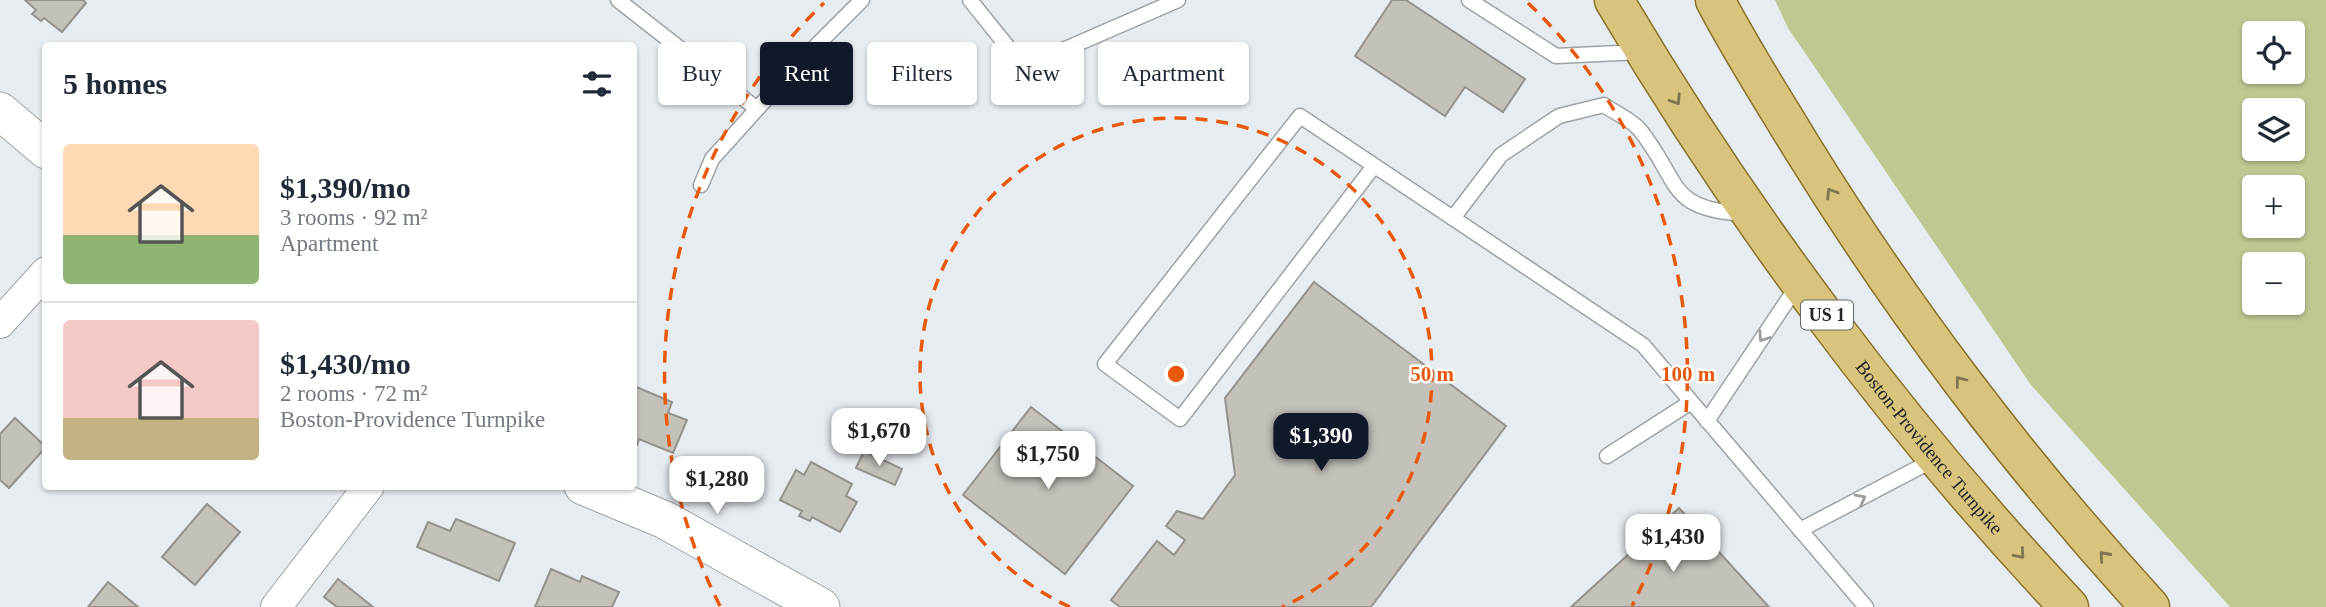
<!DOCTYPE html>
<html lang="en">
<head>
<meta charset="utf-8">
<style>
	:root { --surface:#fff; --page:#f6f6f7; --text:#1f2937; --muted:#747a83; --line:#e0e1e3; --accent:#111827 }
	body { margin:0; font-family:Georgia,serif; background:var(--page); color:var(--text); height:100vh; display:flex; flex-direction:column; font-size:26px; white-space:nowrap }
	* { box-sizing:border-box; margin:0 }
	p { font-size:23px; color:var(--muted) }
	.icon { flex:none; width:38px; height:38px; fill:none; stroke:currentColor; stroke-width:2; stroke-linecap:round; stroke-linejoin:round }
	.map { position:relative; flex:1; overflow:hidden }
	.panel { position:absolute; left:42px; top:42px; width:595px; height:448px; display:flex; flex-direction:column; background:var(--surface); border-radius:7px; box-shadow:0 2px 5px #0004 }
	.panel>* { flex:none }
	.guide { position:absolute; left:658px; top:42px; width:665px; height:63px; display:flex; gap:14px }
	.buttons { position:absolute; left:2242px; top:21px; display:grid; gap:14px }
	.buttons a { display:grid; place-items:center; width:63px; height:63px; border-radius:7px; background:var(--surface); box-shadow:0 2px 5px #0004; font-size:35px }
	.price { position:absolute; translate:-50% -60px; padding:0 16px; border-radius:14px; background:#fff; color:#222; font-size:23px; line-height:46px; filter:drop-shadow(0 2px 4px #0008) }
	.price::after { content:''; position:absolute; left:50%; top:42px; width:21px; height:16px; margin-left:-10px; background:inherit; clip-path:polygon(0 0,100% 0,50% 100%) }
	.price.current { background:var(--accent); color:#fff }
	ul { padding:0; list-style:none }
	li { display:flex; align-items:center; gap:21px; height:175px; padding:0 21px }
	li+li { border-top:2px solid var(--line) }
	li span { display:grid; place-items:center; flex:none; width:196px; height:140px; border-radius:7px; color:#555 }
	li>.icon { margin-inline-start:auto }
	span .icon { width:84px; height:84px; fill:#fffc; stroke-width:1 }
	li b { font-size:30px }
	h2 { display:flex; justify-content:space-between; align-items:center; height:84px; padding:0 21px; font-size:30px }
	.tag { padding:0 24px; border-radius:7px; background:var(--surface); box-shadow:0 2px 5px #0004; font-size:24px; line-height:63px }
	.tag.current { background:var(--accent); color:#fff }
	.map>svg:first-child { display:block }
	.green { fill:#c0c891; fill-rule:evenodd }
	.building { fill:#c4c1bb; stroke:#95928d; stroke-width:2 }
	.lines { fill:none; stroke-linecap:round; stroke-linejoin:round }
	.service-casing { stroke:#9ea2a7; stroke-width:17 }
	.minor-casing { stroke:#9ea2a7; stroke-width:32 }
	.tertiary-casing { stroke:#9ea2a7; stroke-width:39 }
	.primary-casing { stroke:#897227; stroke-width:41 }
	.service { stroke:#fff; stroke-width:14 }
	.minor { stroke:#fff; stroke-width:30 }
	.tertiary { stroke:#fff; stroke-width:37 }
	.primary { stroke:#d9c47d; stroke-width:38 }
	.oneway { stroke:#7e7452 }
	.oneway2 { stroke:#9c9c9d }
	.ring { fill:none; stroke:#e8590c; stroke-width:3.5; stroke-dasharray:12 9 }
	.labels { text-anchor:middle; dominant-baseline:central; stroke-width:5; stroke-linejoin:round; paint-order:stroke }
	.shield { fill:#fff; stroke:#646667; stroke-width:2 }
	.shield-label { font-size:18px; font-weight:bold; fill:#222426 }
	.street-label { font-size:19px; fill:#222426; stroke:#fff }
	.centre { fill:#e8590c; stroke:#fff; stroke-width:3.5 }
	.ring-label { font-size:21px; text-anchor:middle; font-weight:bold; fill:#e8590c; stroke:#fff; stroke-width:5; stroke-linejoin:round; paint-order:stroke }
</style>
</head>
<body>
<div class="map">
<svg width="2326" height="607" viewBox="0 0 2326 607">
	<rect width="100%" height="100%" fill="#e7ecf1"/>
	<path class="green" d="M1775,0H2326V607H2230L2031,385L1788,28ZM2254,33H2292V72H2254ZM2254,110H2292V149H2254ZM2254,187H2292V226H2254ZM2254,264H2292V303H2254Z"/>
	<g class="building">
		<path d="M25,0H83L86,3L62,32L44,18L41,21L32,14L36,10Z"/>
		<path d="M1392,0H1406L1525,79L1503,112L1465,87L1445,116L1355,56Z"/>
		<path d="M1314,282L1506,426L1371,607H1120L1111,600L1157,541L1174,555L1185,540L1166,526L1177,511L1203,519L1235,475L1225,398Z"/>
		<path d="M634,386L672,402L668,413L687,420L673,453L639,439L637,445L634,444Z"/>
		<path d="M1031,407L1133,486L1065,574L963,495Z"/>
		<path d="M15,418L46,447L9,488L0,480V434Z"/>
		<path d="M864,451L902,469L895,485L856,468Z"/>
		<path d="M811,462L852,484L846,496L857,502L840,532L812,517L810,521L799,516L802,511L780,500L796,470L804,475Z"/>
		<path d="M207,504L240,532L195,585L162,557Z"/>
		<path d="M1679,508L1769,607H1571Z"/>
		<path d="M456,519L515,543L499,581L417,547L428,522L450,531Z"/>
		<path d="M551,569L580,582L582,576L619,592L612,607H535Z"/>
		<path d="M338,579L373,607H337L324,597Z"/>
		<path d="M108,582L138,607H88Z"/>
	</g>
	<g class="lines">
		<g class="service-casing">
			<g id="service">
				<path d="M618,0L757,109"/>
				<path d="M970,0L1024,67L1178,0"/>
				<path d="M1469,0L1556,56L1640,52"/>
				<path d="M1374,166L1180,419L1105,364L1300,116L1643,345L1866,607"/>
				<path d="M701,185L712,159L794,68L862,0"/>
				<path d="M1453,218L1501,155L1559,116L1604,105C1615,113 1632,120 1640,130C1682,183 1666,210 1747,214"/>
				<path d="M1707,421L1799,283"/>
				<path d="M1607,456L1691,402"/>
				<path d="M1800,530L1935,459"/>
			</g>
		</g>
		<g class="minor-casing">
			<g id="minor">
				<path d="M0,323L46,272"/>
				<path d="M276,607L369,486"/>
			</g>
		</g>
		<g class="tertiary-casing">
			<g id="tertiary">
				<path d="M0,111L46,150"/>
				<path d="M583,486L665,520L821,607"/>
			</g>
		</g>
		<g class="primary-casing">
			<g id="primary">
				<path id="s1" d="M1614,0C1740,214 1899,427 2069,607"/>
				<path d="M1715,0C1741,50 1772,98 1801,146C1905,314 2017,461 2150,607"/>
			</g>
		</g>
		<use href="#service" class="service"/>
		<use href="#minor" class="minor"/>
		<use href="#tertiary" class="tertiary"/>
		<use href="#primary" class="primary"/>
	</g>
	<defs><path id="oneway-chevron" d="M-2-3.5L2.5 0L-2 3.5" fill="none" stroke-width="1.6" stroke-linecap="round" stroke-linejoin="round" transform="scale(1.75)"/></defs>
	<g class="oneway">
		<use href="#oneway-chevron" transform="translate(1676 100) rotate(57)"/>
		<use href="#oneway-chevron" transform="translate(1831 193) rotate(-122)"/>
		<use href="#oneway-chevron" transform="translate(1960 381) rotate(-128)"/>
		<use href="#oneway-chevron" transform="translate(2020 554) rotate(49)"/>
		<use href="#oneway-chevron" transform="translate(2104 556) rotate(-132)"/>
	</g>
	<g class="oneway2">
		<use href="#oneway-chevron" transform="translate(1763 337) rotate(124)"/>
		<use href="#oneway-chevron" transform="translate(1861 499) rotate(-28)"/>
	</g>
	<g class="ring">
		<path d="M1070 607A256 256 0 1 1 1282 607"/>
		<path d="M720 606A512 512 0 0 1 824 3M1528 3A512 512 0 0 1 1632 606"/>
	</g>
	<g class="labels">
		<rect class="shield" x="1801" y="300.5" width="52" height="29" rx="5"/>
		<g class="shield-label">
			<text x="1827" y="315">US 1</text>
		</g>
		<g class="street-label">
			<text stroke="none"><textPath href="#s1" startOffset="548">Boston-Providence Turnpike</textPath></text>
		</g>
	</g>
	<circle cx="1176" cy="374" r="10" class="centre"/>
	<g class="ring-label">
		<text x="1432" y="381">50 m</text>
		<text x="1688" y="381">100 m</text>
	</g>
</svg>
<div class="buttons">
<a><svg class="icon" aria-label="locate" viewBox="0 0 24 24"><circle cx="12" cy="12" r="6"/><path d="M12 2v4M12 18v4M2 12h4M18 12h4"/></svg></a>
<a><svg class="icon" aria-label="layers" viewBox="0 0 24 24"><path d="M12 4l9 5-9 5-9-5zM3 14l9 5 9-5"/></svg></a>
<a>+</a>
<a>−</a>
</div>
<b class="price" style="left:879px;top:468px">$1,670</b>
<b class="price current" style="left:1321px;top:473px">$1,390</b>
<b class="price" style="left:1048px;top:491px">$1,750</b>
<b class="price" style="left:717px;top:516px">$1,280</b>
<b class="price" style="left:1673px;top:574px">$1,430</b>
<div class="guide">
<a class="tag">Buy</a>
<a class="tag current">Rent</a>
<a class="tag">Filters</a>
<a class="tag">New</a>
<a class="tag">Apartment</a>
</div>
<section class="panel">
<h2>5 homes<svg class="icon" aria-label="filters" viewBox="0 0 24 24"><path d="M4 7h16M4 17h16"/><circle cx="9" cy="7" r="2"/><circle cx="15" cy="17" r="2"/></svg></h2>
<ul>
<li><span style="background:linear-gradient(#ffd9b3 65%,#8fb573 0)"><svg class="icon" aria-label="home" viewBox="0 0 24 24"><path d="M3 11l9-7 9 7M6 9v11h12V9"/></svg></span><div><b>$1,390/mo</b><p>3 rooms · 92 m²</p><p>Apartment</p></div></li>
<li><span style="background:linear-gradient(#f6c9c9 70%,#c2b280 0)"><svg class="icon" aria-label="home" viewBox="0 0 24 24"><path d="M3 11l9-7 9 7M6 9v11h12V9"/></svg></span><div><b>$1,430/mo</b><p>2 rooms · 72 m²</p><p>Boston-Providence Turnpike</p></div></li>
</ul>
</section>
</div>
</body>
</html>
